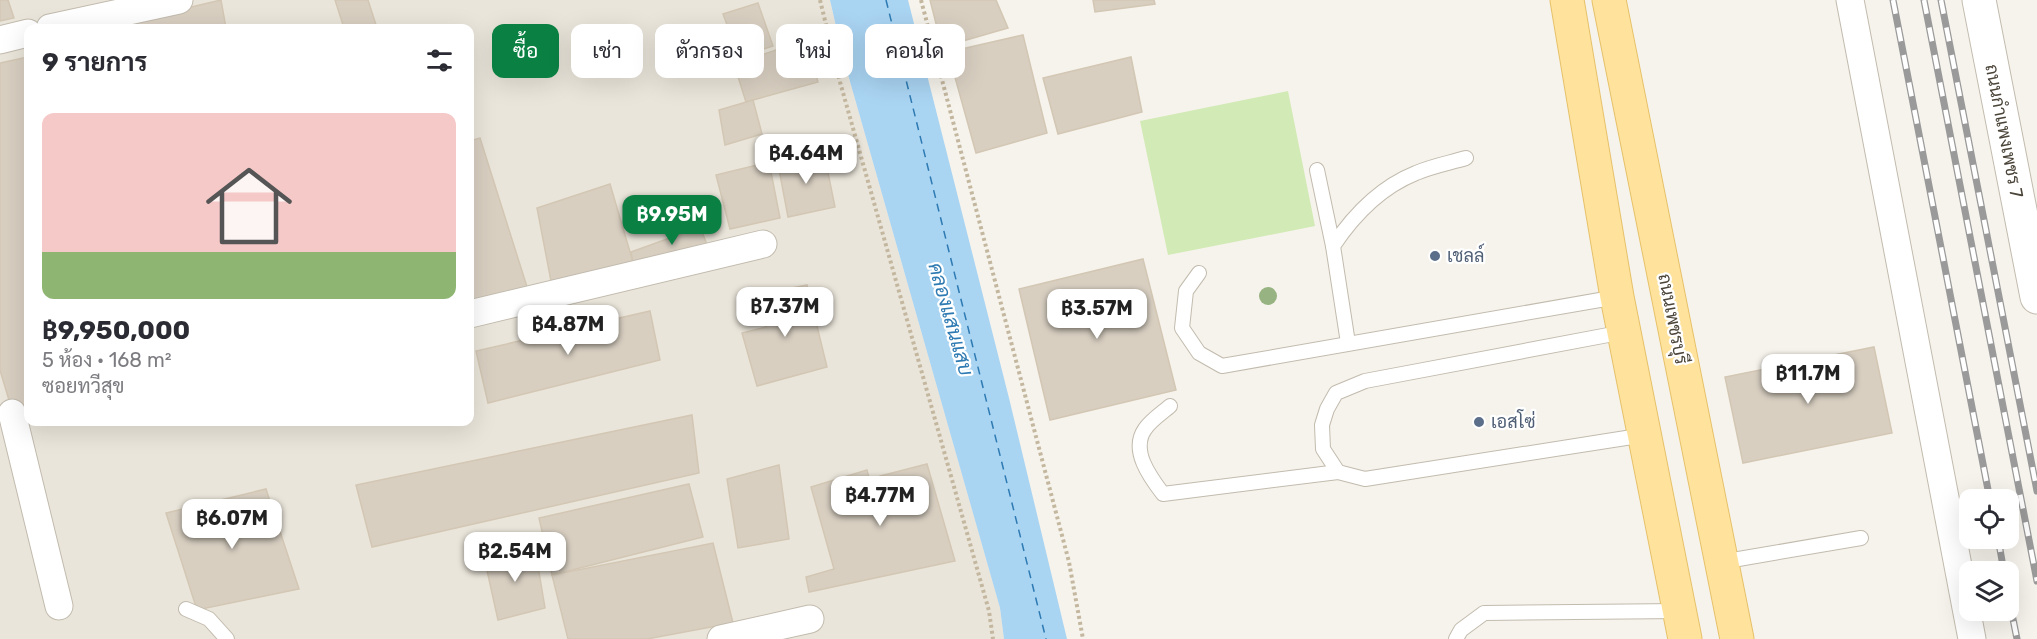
<!DOCTYPE html>
<html lang="th">
<head>
<meta charset="utf-8">
<style>
	:root { --surface:#fff; --page:#f7f7f7; --text:#2b2b33; --muted:#7c7c81; --accent:#0b8043 }
	body { margin:0; font-family:Rubik,Sarabun,sans-serif; background:var(--page); color:var(--text); height:100vh; display:flex; flex-direction:column; font-size:22px; white-space:nowrap }
	* { box-sizing:border-box; margin:0 }
	p { font-size:20px; color:var(--muted) }
	.icon { flex:none; width:33px; height:33px; fill:none; stroke:currentColor; stroke-width:2; stroke-linecap:round; stroke-linejoin:round }
	.map { position:relative; flex:1; overflow:hidden }
	.panel { position:absolute; left:24px; top:24px; width:450px; height:402px; display:flex; flex-direction:column; background:var(--surface); border-radius:12px; box-shadow:0 6px 24px #0002 }
	.panel>* { flex:none }
	.guide { position:absolute; left:492px; top:24px; width:570px; height:54px; display:flex; gap:12px }
	.buttons { position:absolute; left:1959px; top:489px; display:grid; gap:12px }
	.buttons a { display:grid; place-items:center; width:60px; height:60px; border-radius:12px; background:var(--surface); box-shadow:0 6px 24px #0002; font-size:30px }
	.price { position:absolute; translate:-50% -51px; padding:0 14px; border-radius:12px; background:#fff; color:#222; font-size:20px; line-height:39px; filter:drop-shadow(0 2px 3px #0008) }
	.price::after { content:''; position:absolute; left:50%; top:36px; width:18px; height:14px; margin-left:-9px; background:inherit; clip-path:polygon(0 0,100% 0,50% 100%) }
	.price.current { background:var(--accent); color:#fff }
	ul { padding:0; list-style:none }
	li { display:grid; align-content:center; gap:12px; height:318px; padding:0 18px }
	li span { display:grid; place-items:center; height:186px; border-radius:12px; color:#555 }
	li>.icon { margin-inline-start:auto }
	span .icon { width:108px; height:108px; fill:#fffc; stroke-width:1 }
	li b { font-size:26px }
	h2 { display:flex; justify-content:space-between; align-items:center; height:72px; padding:0 18px; font-size:26px }
	.chip { padding:0 21px; border-radius:12px; background:var(--surface); box-shadow:0 6px 24px #0002; font-size:21px; line-height:54px }
	.chip.current { background:var(--accent); color:#fff }
	.map>svg:first-child { display:block }
	.residential { fill:#eae5da; fill-rule:evenodd }
	.green { fill:#d2eab5 }
	.water { fill:#a9d4f2 }
	.lines { fill:none; stroke-linecap:round; stroke-linejoin:round }
	.ferry { stroke:#2e7ab2; stroke-width:1.5; stroke-dasharray:8 6; stroke-linecap:butt }
	.building { fill:#d8cfc1; stroke:#d3c7b4; stroke-width:1.5 }
	.service-casing { stroke:#c2bbae; stroke-width:16 }
	.minor-casing { stroke:#c2bbae; stroke-width:29 }
	.tertiary-casing { stroke:#c2bbae; stroke-width:35 }
	.primary-casing { stroke:#e6c16a; stroke-width:35 }
	.path { stroke:#c4b79f; stroke-width:4; stroke-dasharray:3 3; stroke-linecap:butt }
	.service { stroke:#fff; stroke-width:14 }
	.minor { stroke:#fff; stroke-width:27 }
	.tertiary { stroke:#fff; stroke-width:33 }
	.primary { stroke:#ffe39c; stroke-width:33 }
	.rail-casing { stroke:#9a9a9a; stroke-width:7 }
	.rail { stroke:#fff; stroke-width:4.5; stroke-dasharray:14; stroke-linecap:butt }
	.tree { fill:#97b381 }
	.service-dot { fill:#5c6f8a; stroke:#fff; stroke-width:2 }
	.labels { text-anchor:middle; dominant-baseline:central; stroke-width:4.5; stroke-linejoin:round; paint-order:stroke }
	.street-label { font-size:18px; fill:#4b4439; stroke:#fff }
	.service-label { font-size:18px; fill:#4e5e75; stroke:#fff; text-anchor:start }
	.water-label { font-size:20px; font-style:italic; fill:#2e7ab2; stroke:#fff }
</style>
</head>
<body>
<div class="map">
<svg width="2037" height="639" viewBox="0 0 2037 639">
	<rect width="100%" height="100%" fill="#f6f3ec"/>
	<path class="residential" d="M0,0H830L843,57L1000,608L1004,639H0ZM28,28H470V422H28Z"/>
	<path class="green" d="M1288,91L1315,226L1168,255L1140,121Z"/>
	<path class="water" d="M830,0H908L1009,398L1067,639H1004L1000,608L843,57Z"/>
	<g class="lines">
		<path class="ferry" d="M886,0L1046,639"/>
	</g>
	<g class="building">
		<path d="M0,0H8L14,18L0,21Z"/>
		<path d="M221,0L226,28H133L131,21Z"/>
		<path d="M335,0H368L377,28H344Z"/>
		<path d="M930,0H996L1008,28L942,47Z"/>
		<path d="M1093,0H1154L1155,4L1095,12Z"/>
		<path d="M758,3L773,46L739,57L723,14Z"/>
		<path d="M1023,35L1047,133L976,153L948,52Z"/>
		<path d="M806,40L818,82L746,102L734,64Z"/>
		<path d="M28,57V404L11,407L0,370V63Z"/>
		<path d="M1131,57L1142,112L1058,134L1043,78Z"/>
		<path d="M753,100L762,134L725,145L719,110Z"/>
		<path d="M480,138L528,290L470,304V141Z"/>
		<path d="M824,153L835,207L788,217L778,164Z"/>
		<path d="M769,162L780,218L730,229L716,175Z"/>
		<path d="M610,184L633,262L551,281L537,208Z"/>
		<path d="M700,227L708,247L633,262L631,252Z"/>
		<path d="M1143,259L1176,390L1050,420L1019,289Z"/>
		<path d="M807,285L827,367L757,386L742,333L766,327L759,295Z"/>
		<path d="M650,311L660,360L488,403L476,351Z"/>
		<path d="M1874,347L1892,433L1743,463L1725,377Z"/>
		<path d="M692,415L699,473L372,547L356,485Z"/>
		<path d="M927,464L955,561L809,592L806,577L834,569L811,487L867,470L877,509L888,506L880,476Z"/>
		<path d="M779,465L789,539L738,548L727,479Z"/>
		<path d="M689,484L703,537L552,575L539,518Z"/>
		<path d="M266,489L299,589L197,610L166,513Z"/>
		<path d="M713,543L733,623L647,639H568L552,575Z"/>
		<path d="M535,548L545,608L498,620L484,557Z"/>
	</g>
	<g class="lines">
		<g class="service-casing">
			<g id="service">
				<path d="M1317,170L1333,246"/>
				<path d="M1199,273L1186,291L1182,328L1199,353L1222,366L1617,297"/>
				<path d="M1624,332L1365,381L1336,393L1327,409L1322,425L1323,449L1338,472L1365,479L1645,435"/>
				<path d="M1348,343L1333,246C1353,216 1381,187 1416,173C1432,166 1449,163 1466,158"/>
				<path d="M1170,406C1162,413 1151,420 1145,429C1130,450 1150,477 1163,494L1338,472"/>
				<path d="M1721,562L1861,538"/>
				<path d="M186,609L209,619L227,639"/>
				<path d="M1456,639L1461,630L1484,613L1680,611"/>
			</g>
		</g>
		<g class="minor-casing">
			<g id="minor">
				<path d="M1850,0L1972,639"/>
				<path d="M50,28L179,0"/>
				<path d="M0,40L28,33"/>
				<path d="M470,314L763,244"/>
				<path d="M12,413L59,606"/>
				<path d="M721,639L810,619"/>
			</g>
		</g>
		<g class="tertiary-casing">
			<path id="tertiary" d="M1979,0L2037,297"/>
		</g>
		<g class="primary-casing">
			<g id="primary">
				<path d="M1567,0L1617,297L1685,639"/>
				<path d="M1609,0L1737,639"/>
			</g>
		</g>
		<g class="path">
			<path d="M820,0L840,82L989,611L993,639"/>
			<path d="M921,0L1069,562L1083,639"/>
		</g>
		<use href="#service" class="service"/>
		<use href="#minor" class="minor"/>
		<use href="#tertiary" class="tertiary"/>
		<use href="#primary" class="primary"/>
		<g class="rail-casing">
			<g id="rail">
				<path d="M1893,0L1990,500"/>
				<path d="M1924,0L2037,581"/>
				<path d="M1941,0L2037,491"/>
				<path d="M1998,538L2004,572"/>
				<path d="M2008,594L2017,639"/>
			</g>
		</g>
		<use href="#rail" class="rail"/>
	</g>
	<circle class="tree" cx="1268" cy="296" r="9"/>
	<g class="service-dot">
		<circle cx="1435" cy="256" r="6"/>
		<circle cx="1479" cy="422" r="6"/>
	</g>
	<g class="labels">
		<g class="street-label">
			<text transform="translate(2004 131) rotate(79)">ถนนกำแพงเพชร 7</text>
			<text transform="translate(1673 319) rotate(79)">ถนนเพชรบุรี</text>
		</g>
		<g class="service-label">
			<text x="1447" y="256">เชลล์</text>
			<text x="1491" y="422">เอสโซ่</text>
		</g>
		<g class="water-label">
			<text transform="translate(951 319) rotate(74)">คลองแสนแสบ</text>
		</g>
	</g>
</svg>
<div class="buttons">
<a><svg class="icon" aria-label="locate" viewBox="0 0 24 24"><circle cx="12" cy="12" r="6"/><path d="M12 2v4M12 18v4M2 12h4M18 12h4"/></svg></a>
<a><svg class="icon" aria-label="layers" viewBox="0 0 24 24"><path d="M12 4l9 5-9 5-9-5zM3 14l9 5 9-5"/></svg></a>
</div>
<b class="price" style="left:806px;top:185px">฿4.64M</b>
<b class="price current" style="left:672px;top:246px">฿9.95M</b>
<b class="price" style="left:785px;top:338px">฿7.37M</b>
<b class="price" style="left:1097px;top:340px">฿3.57M</b>
<b class="price" style="left:568px;top:356px">฿4.87M</b>
<b class="price" style="left:1808px;top:405px">฿11.7M</b>
<b class="price" style="left:880px;top:527px">฿4.77M</b>
<b class="price" style="left:232px;top:550px">฿6.07M</b>
<b class="price" style="left:515px;top:583px">฿2.54M</b>
<div class="guide">
<a class="chip current">ซื้อ</a>
<a class="chip">เช่า</a>
<a class="chip">ตัวกรอง</a>
<a class="chip">ใหม่</a>
<a class="chip">คอนโด</a>
</div>
<section class="panel">
<h2>9 รายการ<svg class="icon" aria-label="filters" viewBox="0 0 24 24"><path d="M4 7h16M4 17h16"/><circle cx="9" cy="7" r="2"/><circle cx="15" cy="17" r="2"/></svg></h2>
<ul>
<li><span style="background:linear-gradient(#f6c9c9 75%,#8fb573 0)"><svg class="icon" aria-label="home" viewBox="0 0 24 24"><path d="M3 11l9-7 9 7M6 9v11h12V9"/></svg></span><div><b>฿9,950,000</b><p>5 ห้อง · 168 m²</p><p>ซอยทวีสุข</p></div></li>
</ul>
</section>
</div>
</body>
</html>
